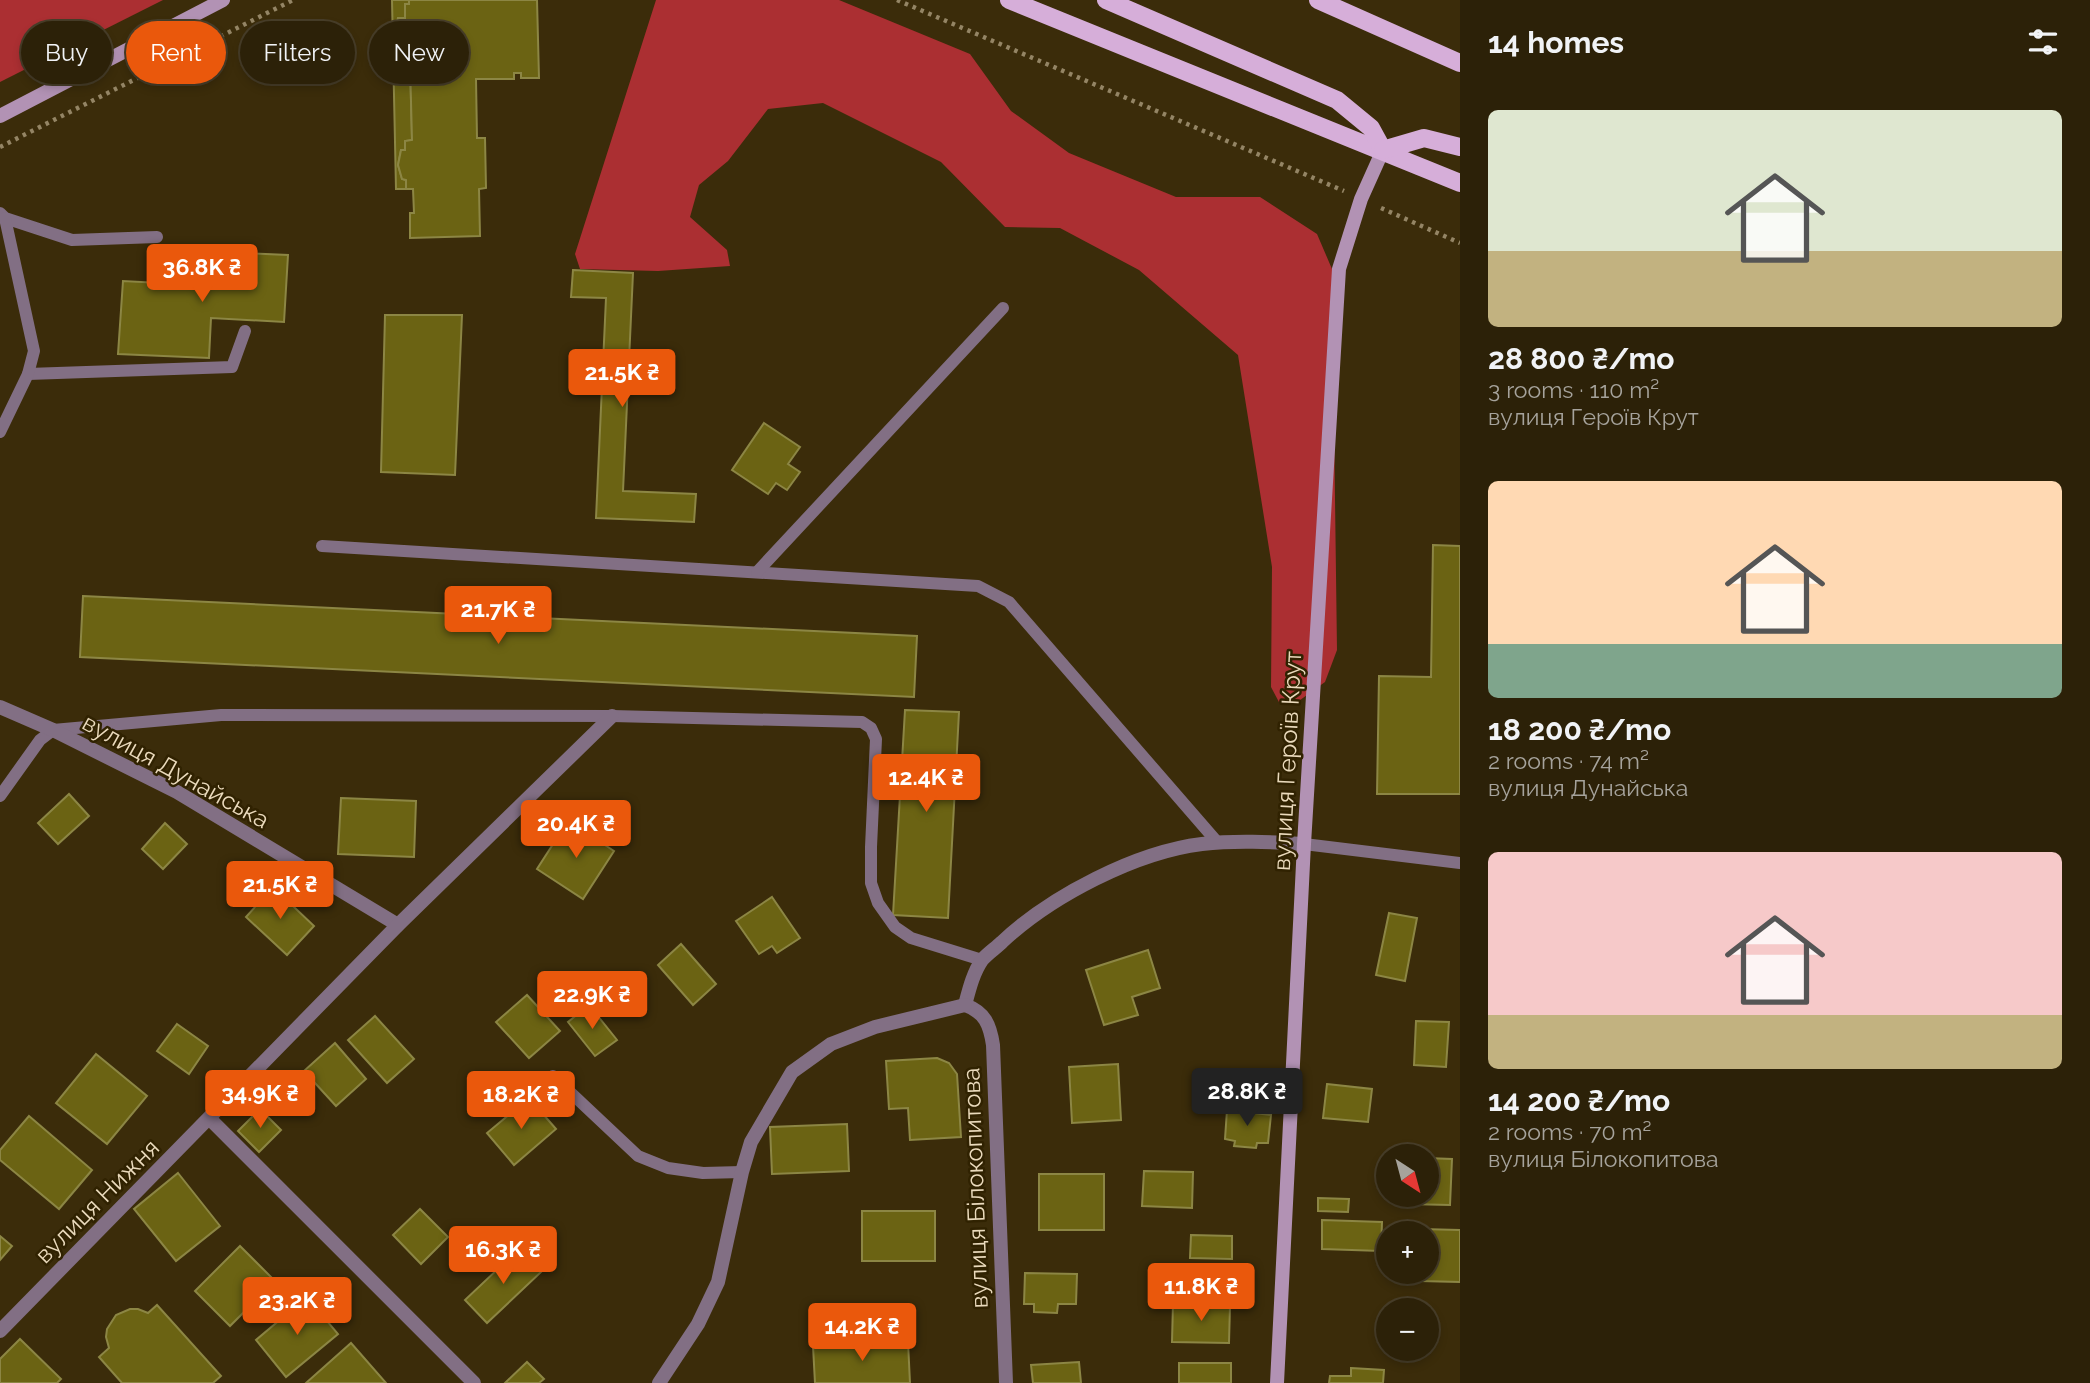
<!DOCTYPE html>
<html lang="en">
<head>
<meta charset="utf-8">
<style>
	:root { --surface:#2c2108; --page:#342912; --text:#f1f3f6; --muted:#a6a39c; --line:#483e29; --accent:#ea580c }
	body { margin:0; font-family:Raleway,sans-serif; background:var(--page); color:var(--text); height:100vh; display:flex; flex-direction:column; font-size:26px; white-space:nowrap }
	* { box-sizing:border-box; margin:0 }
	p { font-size:23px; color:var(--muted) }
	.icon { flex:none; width:38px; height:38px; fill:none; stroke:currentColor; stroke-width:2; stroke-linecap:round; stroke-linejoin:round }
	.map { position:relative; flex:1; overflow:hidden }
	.sheet { display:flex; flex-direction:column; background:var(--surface); width:630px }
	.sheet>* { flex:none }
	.banner { position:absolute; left:21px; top:21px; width:665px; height:63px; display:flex; gap:14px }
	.needle { width:46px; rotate:144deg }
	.controls { position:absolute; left:1376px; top:1144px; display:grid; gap:14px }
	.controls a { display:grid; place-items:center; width:63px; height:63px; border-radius:50%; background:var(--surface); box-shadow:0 4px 10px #0003,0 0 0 2px var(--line); font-size:35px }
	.price { position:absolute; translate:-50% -60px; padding:0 16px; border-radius:7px; background:var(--accent); color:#fff; font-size:23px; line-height:46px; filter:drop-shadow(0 2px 4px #0008) }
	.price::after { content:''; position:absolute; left:50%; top:42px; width:21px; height:16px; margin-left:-10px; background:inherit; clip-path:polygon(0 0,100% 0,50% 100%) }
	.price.on { background:#222; color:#fff }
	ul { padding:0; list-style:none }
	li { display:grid; align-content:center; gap:14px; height:371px; padding:0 28px }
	li span { display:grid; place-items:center; height:217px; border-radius:10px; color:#555 }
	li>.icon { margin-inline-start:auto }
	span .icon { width:126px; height:126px; fill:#fffc; stroke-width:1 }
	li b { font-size:30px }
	h2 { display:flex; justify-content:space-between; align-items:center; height:84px; padding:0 28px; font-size:30px }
	.tag { padding:0 24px; border-radius:32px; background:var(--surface); box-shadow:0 4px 10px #0003,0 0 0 2px var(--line); font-size:24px; line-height:63px }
	.tag.on { background:var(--accent); color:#fff }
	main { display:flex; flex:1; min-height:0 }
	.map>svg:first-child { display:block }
	.forest { fill:#ab2f32 }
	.building { fill:#6b6313; stroke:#8c8644; stroke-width:2 }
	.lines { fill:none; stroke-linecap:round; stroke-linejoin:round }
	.path { stroke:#948565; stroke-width:4.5; stroke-dasharray:3.5 5; stroke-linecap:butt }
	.lane { stroke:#826f84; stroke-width:12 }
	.street { stroke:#826f84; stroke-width:14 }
	.secondary { stroke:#b292b4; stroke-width:14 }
	.primary { stroke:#d6aed9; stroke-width:18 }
	.labels { text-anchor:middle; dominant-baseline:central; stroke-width:5; stroke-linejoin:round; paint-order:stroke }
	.street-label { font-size:24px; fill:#eadabc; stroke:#302201 }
</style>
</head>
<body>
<main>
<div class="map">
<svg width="1460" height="1383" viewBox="0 0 1460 1383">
	<rect width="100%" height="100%" fill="#3b2c0a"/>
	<g class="forest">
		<path d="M0,0H163L0,82Z"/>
		<path d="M656,0H839L970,54L1011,111L1069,153L1176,197H1260L1317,234L1332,269L1337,650L1325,682L1296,703L1280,704L1271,687L1272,567L1238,355L1139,270L1060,228L1005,227L941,162L823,103L768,109L728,161L699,185L690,217L727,250L730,266L658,271L580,269L575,254Z"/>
	</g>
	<g class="building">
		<path d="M392,0H409V4H405V18H398L395,35L398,51H405V64L410,63L412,140L405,141V150H401L398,165L402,179L406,180V189H396Z"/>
		<path d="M409,0H537L539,78H521V73H514V79H476L477,138H485L486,188L479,189L480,236L410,238V213H414L413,189H406V180L402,179L398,165L401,150H405V141L412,140L410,63L405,64V51H398L395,35L398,18H405V4H409Z"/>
		<path d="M200,251L288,255L284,322L211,318L209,358L118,354L123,281L198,285Z"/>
		<path d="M573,270L633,273L623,491L696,494L694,522L596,518L606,298L571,297Z"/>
		<path d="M385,315H462L455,475L381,472Z"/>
		<path d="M764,423L800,447L788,464L800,472L787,490L776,483L768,494L732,470Z"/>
		<path d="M1433,545L1460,546V794H1377L1379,676L1431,677Z"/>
		<path d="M83,596L917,636L914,697L80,657Z"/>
		<path d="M905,710L959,712L948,918L893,915Z"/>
		<path d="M69,794L89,816L58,844L38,823Z"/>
		<path d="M341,798L416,801L414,857L338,854Z"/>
		<path d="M568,821L614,851L583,899L537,869Z"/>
		<path d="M165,823L187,844L163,869L142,849Z"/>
		<path d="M273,887L314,926L287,955L246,917Z"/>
		<path d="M772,897L800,938L777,953L772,946L759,954L736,921Z"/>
		<path d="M1389,913L1417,918L1405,981L1376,975Z"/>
		<path d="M681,944L716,984L693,1005L658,965Z"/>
		<path d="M1148,950L1160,988L1132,997L1138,1015L1104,1025L1086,970Z"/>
		<path d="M527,995L560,1031L529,1058L496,1022Z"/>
		<path d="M589,1005L617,1040L595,1056L568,1022Z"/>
		<path d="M375,1016L414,1059L387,1083L348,1040Z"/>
		<path d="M1416,1021L1449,1022L1446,1067L1414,1065Z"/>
		<path d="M177,1024L208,1046L189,1074L157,1051Z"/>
		<path d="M335,1043L366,1079L336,1106L304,1071Z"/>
		<path d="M96,1054L147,1096L107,1144L56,1103Z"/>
		<path d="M937,1058L949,1063L957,1074L961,1137L910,1140L908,1108L889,1109L886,1061Z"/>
		<path d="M1118,1064L1121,1120L1072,1123L1069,1067Z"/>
		<path d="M1327,1084L1372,1089L1368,1122L1323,1118Z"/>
		<path d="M529,1098L556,1129L514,1165L487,1133Z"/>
		<path d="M260,1109L281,1130L259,1152L238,1131Z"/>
		<path d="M1227,1110L1271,1115L1268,1143H1257L1256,1148L1234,1146L1235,1141L1225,1139Z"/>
		<path d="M29,1116L92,1170L59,1209L0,1160V1150Z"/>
		<path d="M847,1124L849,1171L772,1174L770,1127Z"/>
		<path d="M1426,1158L1452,1159L1450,1205L1407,1204L1408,1195H1426Z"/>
		<path d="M1144,1171L1193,1172L1192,1208L1142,1206Z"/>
		<path d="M178,1173L220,1226L176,1261L134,1209Z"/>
		<rect x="1039" y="1174" width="65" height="56"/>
		<path d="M1318,1198L1349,1199L1348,1212L1318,1211Z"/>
		<path d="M420,1209L448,1237L421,1264L393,1235Z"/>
		<rect x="862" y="1211" width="73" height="50"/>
		<path d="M1322,1220L1382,1222L1381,1251L1322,1249Z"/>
		<path d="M1421,1229L1460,1230V1282L1420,1281V1272H1426V1234H1421Z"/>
		<path d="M1191,1235L1232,1236V1259L1190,1258Z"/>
		<path d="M0,1236L12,1246L0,1260Z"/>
		<path d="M240,1246L275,1281L230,1326L195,1291Z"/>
		<path d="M519,1249L541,1272L487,1323L465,1300Z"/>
		<path d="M1025,1273L1077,1274L1076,1304H1058L1057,1313L1034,1312V1304H1024Z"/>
		<path d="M307,1297L338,1334L286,1377L256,1340Z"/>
		<path d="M1173,1303L1230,1305L1229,1343L1172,1342Z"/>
		<path d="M157,1305L221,1376L213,1383H122L99,1357L109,1348L106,1337L107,1329L116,1315L130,1309H138L148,1313Z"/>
		<path d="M20,1339L61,1379L57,1383H0V1359Z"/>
		<path d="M908,1342L910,1383H815L813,1346Z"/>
		<path d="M351,1343L386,1383H306Z"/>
		<path d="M527,1362L544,1379L539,1383H505Z"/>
		<path d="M1079,1362L1081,1383H1033L1031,1365Z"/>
		<rect x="1179" y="1363" width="52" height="20"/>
		<path d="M1351,1368L1384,1370L1383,1383H1329L1330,1376H1351Z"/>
	</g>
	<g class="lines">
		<g class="path">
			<path d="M897,0L1344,191"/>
			<path d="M0,147L293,0"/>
			<path d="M1381,208L1460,243"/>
		</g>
		<g class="lane">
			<path d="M0,213L5,218L72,240L157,237"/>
			<path d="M28,374L232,367L245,331"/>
			<path d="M0,432L28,374L34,351L5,218"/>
			<path d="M322,546L978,586L1009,602L1218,843"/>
			<path d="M757,572L1003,308"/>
			<path d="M0,796L40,740L53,730L221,715L612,716L862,722L871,728L876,739L871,847V883L878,903L895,927L911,938L982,960"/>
			<path d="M1304,844L1460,863"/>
			<path d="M553,1076L638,1156L668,1168L703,1173L742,1172"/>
		</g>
		<g class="street">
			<path d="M0,707L53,730L177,792L398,925"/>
			<path d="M965,1005C969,990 973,973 982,960C988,953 996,948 1002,942C1051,896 1136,852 1202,844C1237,840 1270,842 1304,844"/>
			<path d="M965,1005C985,1012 990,1025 993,1045L1006,1383"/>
			<path d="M210,1119L474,1383"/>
			<path d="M0,1331L398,925L612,716"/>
			<path d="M659,1383L698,1324L718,1282L742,1172L751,1142L792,1072L831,1044L875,1027L965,1005"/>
		</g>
		<g class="secondary">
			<path d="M0,116L223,0"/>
			<path d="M1277,1383L1304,844L1339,269L1361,199L1383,150"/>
		</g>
		<g class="primary">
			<path d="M1009,0L1460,183"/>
			<path d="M1106,0L1337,100L1371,128L1383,150"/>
			<path d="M1318,0L1460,63"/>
			<path d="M1383,150L1424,138L1460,147"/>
		</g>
	</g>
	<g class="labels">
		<g class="street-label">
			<text transform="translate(1287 761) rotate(-87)">вулиця Героїв Крут</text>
			<text transform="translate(176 771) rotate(29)">вулиця Дунайська</text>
			<text transform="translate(975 1188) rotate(-92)">вулиця Білокопитова</text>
			<text transform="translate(97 1201) rotate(-45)">вулиця Нижня</text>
		</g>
	</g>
</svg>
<div class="controls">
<a><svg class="needle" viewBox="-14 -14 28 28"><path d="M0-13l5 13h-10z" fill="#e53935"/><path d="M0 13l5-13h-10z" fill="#a6a39c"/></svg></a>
<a>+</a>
<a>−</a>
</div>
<b class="price" style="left:202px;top:304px">36.8K ₴</b>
<b class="price" style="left:622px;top:409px">21.5K ₴</b>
<b class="price" style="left:498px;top:646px">21.7K ₴</b>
<b class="price" style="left:926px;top:814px">12.4K ₴</b>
<b class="price" style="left:576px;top:860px">20.4K ₴</b>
<b class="price" style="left:280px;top:921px">21.5K ₴</b>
<b class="price" style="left:592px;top:1031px">22.9K ₴</b>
<b class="price on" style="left:1247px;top:1128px">28.8K ₴</b>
<b class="price" style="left:260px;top:1130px">34.9K ₴</b>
<b class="price" style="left:521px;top:1131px">18.2K ₴</b>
<b class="price" style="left:503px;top:1286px">16.3K ₴</b>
<b class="price" style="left:1201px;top:1323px">11.8K ₴</b>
<b class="price" style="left:297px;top:1337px">23.2K ₴</b>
<b class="price" style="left:862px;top:1363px">14.2K ₴</b>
<div class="banner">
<a class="tag">Buy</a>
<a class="tag on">Rent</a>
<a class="tag">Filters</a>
<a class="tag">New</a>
</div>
</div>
<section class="sheet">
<h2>14 homes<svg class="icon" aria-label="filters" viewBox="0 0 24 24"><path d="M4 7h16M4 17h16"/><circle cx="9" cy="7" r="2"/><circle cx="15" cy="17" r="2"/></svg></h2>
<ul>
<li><span style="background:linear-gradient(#dfe7d0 65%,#c2b280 0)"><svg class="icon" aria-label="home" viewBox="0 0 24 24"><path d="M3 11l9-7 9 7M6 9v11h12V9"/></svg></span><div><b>28 800 ₴/mo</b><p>3 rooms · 110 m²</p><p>вулиця Героїв Крут</p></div></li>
<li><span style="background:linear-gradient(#ffd9b3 75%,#7fa58c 0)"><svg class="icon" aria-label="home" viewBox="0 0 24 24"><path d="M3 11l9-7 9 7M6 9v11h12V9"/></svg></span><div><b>18 200 ₴/mo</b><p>2 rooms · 74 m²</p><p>вулиця Дунайська</p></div></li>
<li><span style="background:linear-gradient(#f6c9c9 75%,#c2b280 0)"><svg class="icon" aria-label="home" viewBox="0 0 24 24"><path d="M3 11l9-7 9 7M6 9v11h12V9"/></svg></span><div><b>14 200 ₴/mo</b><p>2 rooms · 70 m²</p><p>вулиця Білокопитова</p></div></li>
</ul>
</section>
</main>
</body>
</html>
